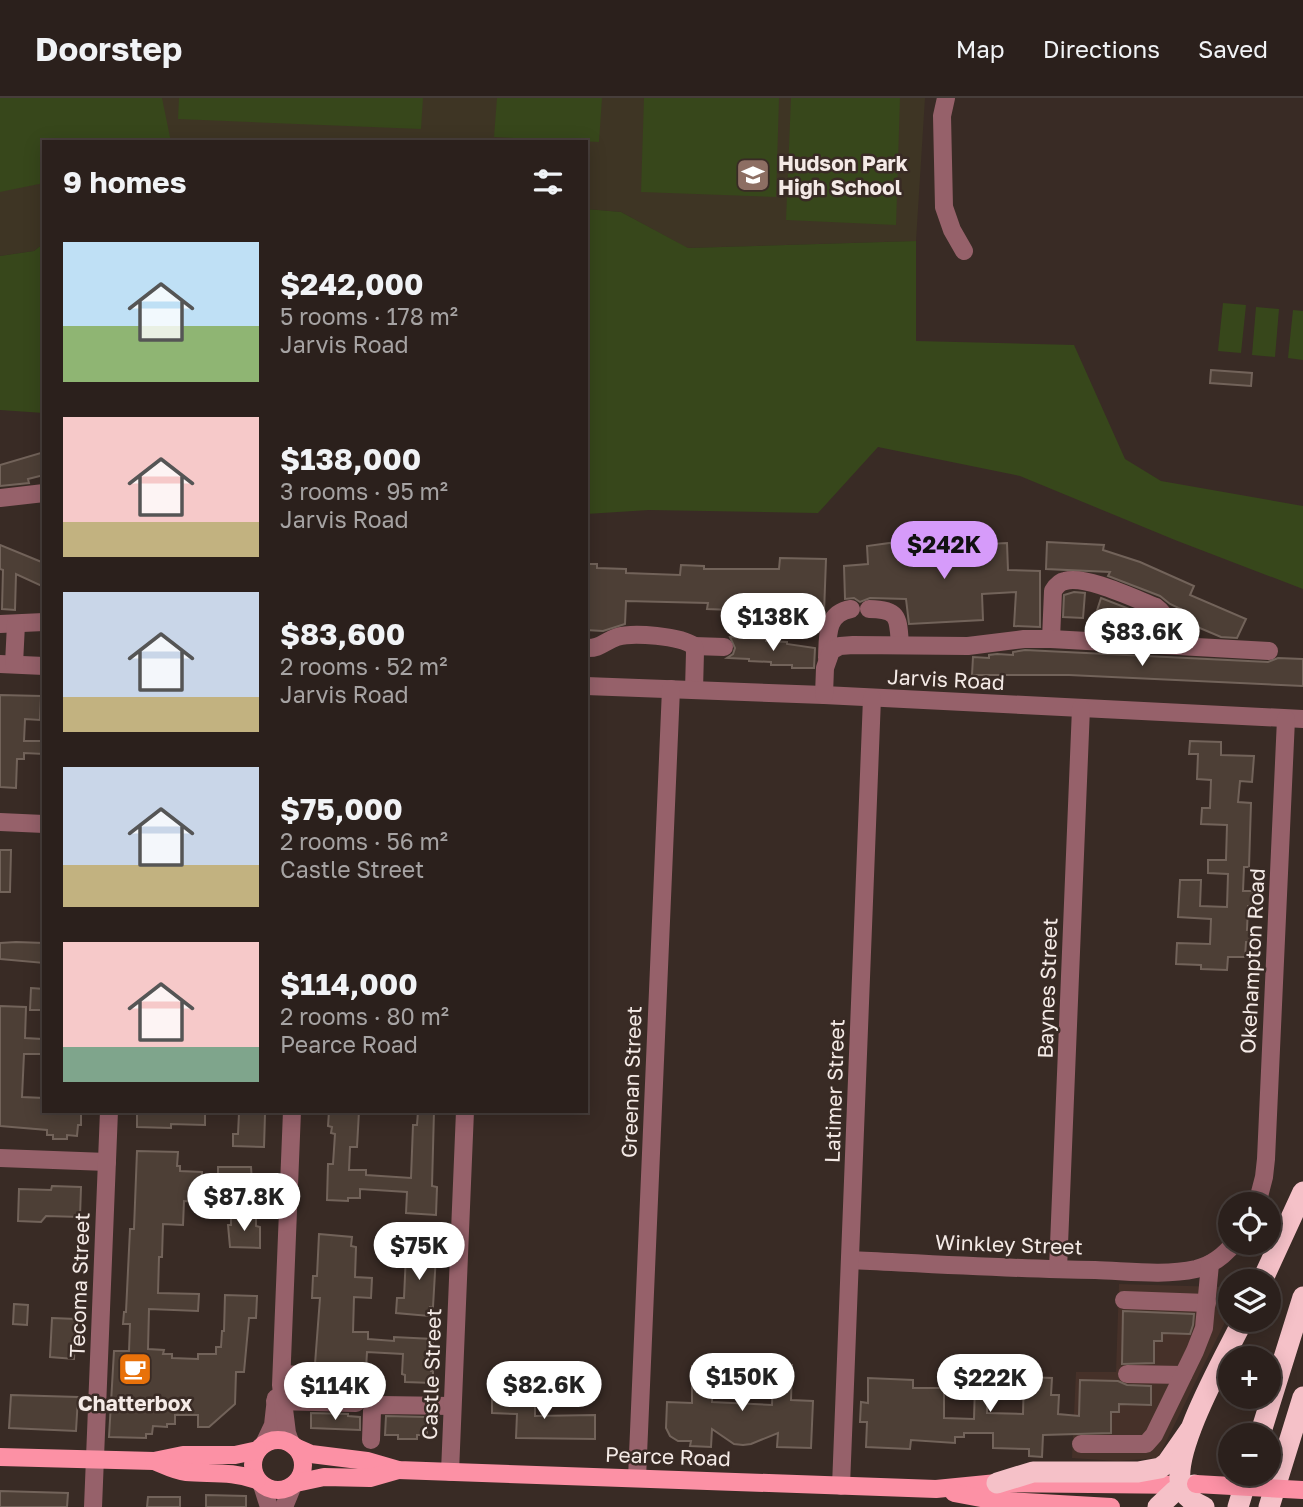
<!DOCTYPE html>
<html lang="en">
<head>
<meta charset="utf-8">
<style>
	:root { --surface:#2b201c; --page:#332825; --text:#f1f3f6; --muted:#a6a3a3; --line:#473e3b; --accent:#d69bfa }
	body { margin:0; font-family:"Golos Text",sans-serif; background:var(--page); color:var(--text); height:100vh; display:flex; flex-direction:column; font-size:26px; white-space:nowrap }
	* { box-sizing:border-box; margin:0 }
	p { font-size:23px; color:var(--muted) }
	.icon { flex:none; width:38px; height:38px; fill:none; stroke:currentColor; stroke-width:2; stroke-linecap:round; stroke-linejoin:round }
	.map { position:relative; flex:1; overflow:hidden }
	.sheet { position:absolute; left:42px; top:42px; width:546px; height:973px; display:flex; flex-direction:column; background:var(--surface); border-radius:0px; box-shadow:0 4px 18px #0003,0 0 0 2px var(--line) }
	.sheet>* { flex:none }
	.tools { position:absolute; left:1218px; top:1094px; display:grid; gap:14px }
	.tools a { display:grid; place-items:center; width:63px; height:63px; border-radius:50%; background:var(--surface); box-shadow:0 4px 18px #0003,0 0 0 2px var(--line); font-size:35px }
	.price { position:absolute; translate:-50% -60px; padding:0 16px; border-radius:24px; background:#fff; color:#222; font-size:23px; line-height:46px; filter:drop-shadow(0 2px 4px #0008) }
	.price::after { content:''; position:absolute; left:50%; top:42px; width:21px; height:16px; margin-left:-10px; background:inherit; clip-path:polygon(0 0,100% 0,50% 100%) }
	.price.current { background:var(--accent); color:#111 }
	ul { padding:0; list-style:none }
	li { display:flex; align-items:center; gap:21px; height:175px; padding:0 21px }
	li span { display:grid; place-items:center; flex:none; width:196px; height:140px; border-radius:0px; color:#555 }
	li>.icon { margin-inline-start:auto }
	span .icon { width:84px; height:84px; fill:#fffc; stroke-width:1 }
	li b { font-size:30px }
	h2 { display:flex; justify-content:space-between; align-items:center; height:84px; padding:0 21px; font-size:30px }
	header { display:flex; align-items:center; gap:42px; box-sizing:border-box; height:98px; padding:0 35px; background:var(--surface); border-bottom:2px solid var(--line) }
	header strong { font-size:33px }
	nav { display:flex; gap:38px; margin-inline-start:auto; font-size:24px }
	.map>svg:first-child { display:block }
	.built { fill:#463129 }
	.education { fill:#3e3524 }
	.green { fill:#37471b }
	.building { fill:#4d3f36; stroke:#72635a; stroke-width:2 }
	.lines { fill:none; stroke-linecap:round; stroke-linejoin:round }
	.path { stroke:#897d77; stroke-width:2.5; stroke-dasharray:3.5 5; stroke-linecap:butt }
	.minor { stroke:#96616a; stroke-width:18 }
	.major { stroke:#fc91a5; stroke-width:18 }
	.highway { stroke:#f5c1c8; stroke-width:21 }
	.major-bridge { stroke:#fc91a5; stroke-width:18 }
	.labels { text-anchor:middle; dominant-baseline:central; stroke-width:5; stroke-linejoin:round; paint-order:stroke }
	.poi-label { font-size:21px; font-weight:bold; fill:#f4eae6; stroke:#392b25; text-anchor:start }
	.street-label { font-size:21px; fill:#f4eae6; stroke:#392b25 }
</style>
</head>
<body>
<header>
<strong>Doorstep</strong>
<nav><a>Map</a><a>Directions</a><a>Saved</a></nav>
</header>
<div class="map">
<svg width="1303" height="1409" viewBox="0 0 1303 1409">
	<rect width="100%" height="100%" fill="#392b25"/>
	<path class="built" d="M1119,1186L1223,1189L1230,1200V1214L1158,1360L1117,1363L1072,1360L1076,1274H1116Z"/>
	<path class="education" d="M0,0H925L916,143L687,150L621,114L586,111V44H44V145L34,153L0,158Z"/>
	<g class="green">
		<path d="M0,0H162L171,44H44V85L0,94Z"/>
		<path d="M179,0H423L421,31L178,21Z"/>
		<path d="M497,0H602L599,44L494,39Z"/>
		<path d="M644,0H779L776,99L641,94Z"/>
		<path d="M791,0H900L896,127L786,122Z"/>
		<path d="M586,111L621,114L688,150L916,143V243L1074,247L1125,361L1161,383L1303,408V491L1175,442L1020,378L878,349L818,415L649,412L586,416Z"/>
		<path d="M44,145V315L0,312V158L34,153Z"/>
		<path d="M1223,205L1246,207L1241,255L1218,253Z"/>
		<path d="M1256,209L1279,211L1275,259L1252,257Z"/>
		<path d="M1293,212L1303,213V262L1288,260Z"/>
	</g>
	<g class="building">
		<path d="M1211,272L1252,275L1251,288L1210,285Z"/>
		<path d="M44,354V377L28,381L29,385L0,388V367Z"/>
		<path d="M897,444V447L934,445L933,447L968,445L967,447L1007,445L1008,472L1040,473V529L1014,528L1016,494L982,496L983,522L909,526L906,501L870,500L860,504L854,500L845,501L844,468L868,466L867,448Z"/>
		<path d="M1047,444L1104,447L1103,452L1140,464L1194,488L1190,497L1246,521L1237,540L1221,539L1183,523L1187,514L1170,506L1160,498L1108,478L1110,474L1046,471Z"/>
		<path d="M0,447L44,465V489L16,476L15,512L2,511L3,472L0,471Z"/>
		<path d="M780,460L826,461L824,515L822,518L780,517V509L732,508V512L707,511L708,505L626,503L625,526L603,533L586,532V466H597V470L626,471V475L680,477L681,467L704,468V471H779Z"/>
		<path d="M1074,494L1085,495L1083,520L1063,519L1064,497Z"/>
		<path d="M1101,500L1150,519L1145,535L1122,533L1093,525Z"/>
		<path d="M730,539L766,541V543L787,544V546L815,550L814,570H792V567H771V564L749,563V561L727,560L733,556L735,550Z"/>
		<path d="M1025,552L1268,564L1278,560L1303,561V588L1069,577H972L973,559L989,560V557L997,556L1013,557V554Z"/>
		<path d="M0,597L41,598L40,622L25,621L24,643H44V656L24,655V661H17L16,690L0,689Z"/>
		<path d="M1190,643L1221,644V657L1254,658L1252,684L1240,683L1238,704L1251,705L1249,769H1244L1243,793H1253L1252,808H1248L1247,832H1250V844H1246L1245,859H1228L1227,872L1201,871V867L1176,866L1177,845L1210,846L1211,821L1178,819L1180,782H1201L1200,808L1227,809L1228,776L1208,775V762H1226L1227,727L1201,726L1202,710H1210L1211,682L1197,681L1198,656H1189Z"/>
		<path d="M0,752H11L10,794H0Z"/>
		<path d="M16,844L44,845V865L0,861V845Z"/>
		<path d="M31,890L44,891V912H30Z"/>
		<path d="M0,908L26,909L25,940L42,941L41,956H24L22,999L44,1000V1013L81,1014V1027H78L77,1038L67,1037V1041H53V1037H47V1032L0,1028Z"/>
		<path d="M137,1013H205V1027L171,1026V1030L137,1029Z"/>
		<path d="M329,1013H359L357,1049H350L349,1072H366V1077L411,1080L413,1027H417L418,1013H434L432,1088L437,1089L436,1117L406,1115L407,1094L360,1091V1100H348V1103L327,1102L328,1066H333L335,1036L331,1035L332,1029L328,1028Z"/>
		<path d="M239,1015L265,1016L264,1049L233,1048V1036H238Z"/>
		<path d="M137,1053L178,1054L177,1068H180V1073L202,1074L201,1104L184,1103L183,1127L163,1126L162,1159H159L158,1195L199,1196L198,1213L149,1211L148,1251L164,1252L163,1256H172V1260L198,1261V1256H216V1249H221L222,1233H224L225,1197L257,1198L256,1220H249L244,1274H236L235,1306L209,1329H198V1317H175V1326H167V1329L153,1328L152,1336H146V1340L109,1339L114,1253H129L130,1226H123L124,1214H126L130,1131H134Z"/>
		<path d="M218,1069H251L253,1098L232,1097V1082H218Z"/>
		<path d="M52,1088L81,1089L80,1119L46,1118L41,1124L18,1123L19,1091L51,1092Z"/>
		<path d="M231,1120H256V1128L260,1129V1150L230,1149L228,1127H231Z"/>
		<path d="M319,1136L352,1139L351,1148L356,1149L355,1179L372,1180L371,1200L354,1199L353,1234H368V1241L394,1243V1239L433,1241L431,1273H433V1285L405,1284V1277L402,1276L403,1256L367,1254L366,1271L349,1267L315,1266L320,1200H312L313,1178H317Z"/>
		<path d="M417,1145L433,1146L432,1157H436L433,1209H430L429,1218L396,1215L397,1200H404L406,1156H416Z"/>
		<path d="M14,1206L28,1207L27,1227L13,1226Z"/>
		<path d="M1123,1213L1194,1216L1193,1227L1190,1236L1162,1235V1243H1154V1265L1122,1266Z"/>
		<path d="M52,1220L76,1221L74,1261L50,1259Z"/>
		<path d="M746,1266L792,1267L791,1302L813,1303L811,1350L777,1349L778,1335L751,1346L743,1347L734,1346L712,1331L711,1349L690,1348L691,1343H678L670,1338L666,1330L667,1304L692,1305V1268L713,1269L712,1304L772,1307L773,1279L746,1278Z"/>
		<path d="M1024,1279L1052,1280L1051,1297H1059L1058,1316L1079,1318L1080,1282L1118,1283L1127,1287L1151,1288V1307L1119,1306V1314H1111V1335L1043,1337L1042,1359L1029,1358V1351L993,1350V1335H964V1339H955V1345L911,1342L910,1351L866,1349L867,1324H860L861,1304L868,1305V1280L913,1282V1290H944V1320L974,1321L975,1287L988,1288L987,1315L1023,1316Z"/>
		<path d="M11,1297L78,1299L76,1333L9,1330Z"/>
		<path d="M492,1299L535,1301V1318L595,1317V1341L516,1340L517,1316L492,1315Z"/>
		<path d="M311,1315L348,1316V1318L360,1319V1332L311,1330Z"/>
		<path d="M386,1318L427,1319V1337H417V1341H398V1337H385Z"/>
		<path d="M0,1393L68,1395L67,1409H0Z"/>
		<path d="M206,1397L246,1398V1409H206Z"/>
		<path d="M148,1399H180V1409H147Z"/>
	</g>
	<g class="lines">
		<path class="path" d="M1224,1189L1230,1198"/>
		<g class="minor">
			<path d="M946,0L942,18L944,109L952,132L964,153"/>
			<path d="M0,400L44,395"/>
			<path d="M869,511C900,511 898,521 900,547"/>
			<path d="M0,526L44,524"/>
			<path d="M1051,541L1053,493C1056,488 1059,484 1065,483C1086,477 1135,501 1156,509C1170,519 1169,532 1167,547"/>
			<path d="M694,548L724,549"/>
			<path d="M586,550C600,551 605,543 617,539C633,534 681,538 694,548L695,554L694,592"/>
			<path d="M827,560C828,540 825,515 851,511"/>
			<path d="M0,566L44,568"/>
			<path d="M14,566L16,526"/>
			<path d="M586,588L824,597L1303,621"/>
			<path d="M824,597L825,570L831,553L840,548L853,547L968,548L1024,541H1051L1269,553"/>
			<path d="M0,724L44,726"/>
			<path d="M0,1060L107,1064"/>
			<path d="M1257,1106L1264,1079L1266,1061L1286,621"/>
			<path d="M850,1162C932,1166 1014,1171 1095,1172C1128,1173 1164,1178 1196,1171C1212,1167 1225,1157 1235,1144"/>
			<path d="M1058,1171L1081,610"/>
			<path d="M1124,1202L1207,1205"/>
			<path d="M282,1276L360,1280"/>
			<path d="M1127,1276L1183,1277"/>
			<path d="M275,1303L356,1305"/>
			<path d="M371,1342L372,1313L374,1308L380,1307L452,1308"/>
			<path d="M264,1346L273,1327L276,1300"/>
			<path d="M291,1346L287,1335L281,1287L292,1013"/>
			<path d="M1081,1346H1146L1154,1337L1195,1253L1204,1230L1210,1166"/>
			<path d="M450,1374L465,1013"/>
			<path d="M637,1380L671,591"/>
			<path d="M262,1387L269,1409"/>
			<path d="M841,1388L872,600"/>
			<path d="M93,1409L109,1013"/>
			<path d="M284,1409L293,1387"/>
		</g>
		<g class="major">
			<circle cx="278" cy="1367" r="25"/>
			<path d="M295,1349L311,1356L367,1363L398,1372L936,1391L997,1385L1189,1387"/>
			<path d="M0,1359L154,1363L183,1357H235L258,1352"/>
			<path d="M154,1363C164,1367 175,1373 186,1374C211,1376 233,1373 257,1382"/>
			<path d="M296,1385L324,1379L370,1380L398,1372"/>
			<path d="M954,1395L992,1402L1111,1409"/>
		</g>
		<g class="highway">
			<path d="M1262,1183L1303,1094"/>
			<path d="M1260,1337L1303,1199"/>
			<path d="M997,1385L1033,1374H1138L1160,1370L1167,1365L1190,1332"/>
			<path d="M1158,1409L1175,1393L1194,1387"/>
			<path d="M1204,1409C1195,1405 1184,1399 1181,1388C1171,1352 1226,1257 1243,1222"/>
			<path d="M1238,1409L1248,1376"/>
			<path d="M1269,1409L1303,1299"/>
		</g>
		<path class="major-bridge" d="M1196,1386L1303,1392"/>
	</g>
	<defs>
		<g id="school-square" transform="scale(1.75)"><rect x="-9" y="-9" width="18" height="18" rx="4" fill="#8d6e63" stroke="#392b25"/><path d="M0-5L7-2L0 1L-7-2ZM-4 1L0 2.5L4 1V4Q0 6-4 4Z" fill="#fff"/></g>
		<g id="cafe-square" transform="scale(1.75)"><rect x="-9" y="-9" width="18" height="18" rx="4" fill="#e8710a" stroke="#392b25"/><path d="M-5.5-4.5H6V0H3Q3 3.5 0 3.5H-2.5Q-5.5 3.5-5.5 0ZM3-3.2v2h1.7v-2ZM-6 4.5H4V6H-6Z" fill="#fff"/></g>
	</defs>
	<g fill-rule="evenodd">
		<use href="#school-square" x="753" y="77"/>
		<use href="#cafe-square" x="135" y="1271"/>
	</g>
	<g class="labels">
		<g class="poi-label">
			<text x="778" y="65">Hudson Park<tspan x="778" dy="24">High School</tspan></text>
			<text x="135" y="1305" text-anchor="middle">Chatterbox</text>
		</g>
		<g class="street-label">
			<text transform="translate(946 581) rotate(3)">Jarvis Road</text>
			<text transform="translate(1252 863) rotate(-87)">Okehampton Road</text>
			<text transform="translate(1047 890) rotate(-88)">Baynes Street</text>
			<text transform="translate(631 984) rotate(-88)">Greenan Street</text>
			<text transform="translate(834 993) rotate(-88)">Latimer Street</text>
			<text transform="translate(1009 1146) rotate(2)">Winkley Street</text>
			<text transform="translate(79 1187) rotate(-88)">Tecoma Street</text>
			<text transform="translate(431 1276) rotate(-88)">Castle Street</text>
			<text transform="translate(668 1358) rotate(2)">Pearce Road</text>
		</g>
	</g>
</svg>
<div class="tools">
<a><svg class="icon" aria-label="locate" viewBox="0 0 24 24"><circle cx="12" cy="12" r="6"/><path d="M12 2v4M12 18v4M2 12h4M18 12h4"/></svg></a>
<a><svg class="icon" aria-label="layers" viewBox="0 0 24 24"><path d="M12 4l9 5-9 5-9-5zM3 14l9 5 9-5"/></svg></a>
<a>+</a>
<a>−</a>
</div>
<b class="price current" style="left:944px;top:483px">$242K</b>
<b class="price" style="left:773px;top:555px">$138K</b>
<b class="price" style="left:1142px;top:570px">$83.6K</b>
<b class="price" style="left:244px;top:1135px">$87.8K</b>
<b class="price" style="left:419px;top:1184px">$75K</b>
<b class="price" style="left:742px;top:1315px">$150K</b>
<b class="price" style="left:990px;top:1316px">$222K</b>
<b class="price" style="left:544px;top:1323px">$82.6K</b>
<b class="price" style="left:335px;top:1324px">$114K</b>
<section class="sheet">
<h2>9 homes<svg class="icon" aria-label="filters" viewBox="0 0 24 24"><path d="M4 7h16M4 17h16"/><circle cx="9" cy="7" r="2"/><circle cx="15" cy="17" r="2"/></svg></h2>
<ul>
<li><span style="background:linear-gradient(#bfe0f5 60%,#8fb573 0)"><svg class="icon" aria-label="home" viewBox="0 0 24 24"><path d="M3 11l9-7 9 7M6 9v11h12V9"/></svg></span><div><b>$242,000</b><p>5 rooms · 178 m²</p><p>Jarvis Road</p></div></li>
<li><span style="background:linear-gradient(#f6c9c9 75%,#c2b280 0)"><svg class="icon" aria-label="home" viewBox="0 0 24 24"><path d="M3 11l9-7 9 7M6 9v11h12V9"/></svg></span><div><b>$138,000</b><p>3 rooms · 95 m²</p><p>Jarvis Road</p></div></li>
<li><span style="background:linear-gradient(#c9d6e8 75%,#c2b280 0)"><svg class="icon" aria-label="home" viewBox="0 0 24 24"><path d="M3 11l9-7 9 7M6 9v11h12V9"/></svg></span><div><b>$83,600</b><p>2 rooms · 52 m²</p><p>Jarvis Road</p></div></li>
<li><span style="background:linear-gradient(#c9d6e8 70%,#c2b280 0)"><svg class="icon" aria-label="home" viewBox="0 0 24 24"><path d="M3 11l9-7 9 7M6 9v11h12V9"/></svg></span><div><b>$75,000</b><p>2 rooms · 56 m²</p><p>Castle Street</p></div></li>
<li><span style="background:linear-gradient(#f6c9c9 75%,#7fa58c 0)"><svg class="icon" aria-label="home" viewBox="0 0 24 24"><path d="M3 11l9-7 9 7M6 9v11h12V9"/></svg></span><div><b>$114,000</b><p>2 rooms · 80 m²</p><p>Pearce Road</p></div></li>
</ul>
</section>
</div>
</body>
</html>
